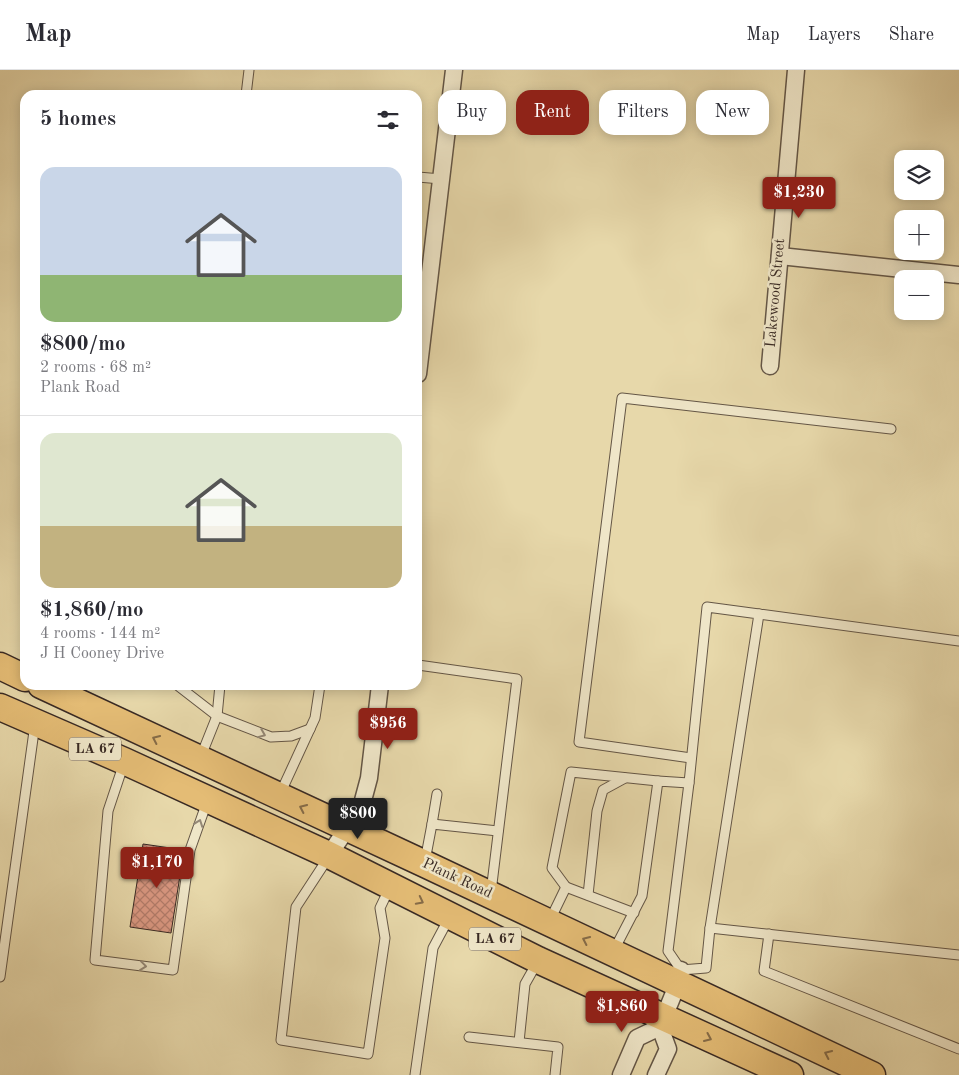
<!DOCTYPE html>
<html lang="en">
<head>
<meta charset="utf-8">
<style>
	:root { --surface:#fff; --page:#f7f7f7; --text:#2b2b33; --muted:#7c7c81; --line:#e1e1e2; --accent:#8f2418 }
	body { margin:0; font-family:"Old Standard TT",serif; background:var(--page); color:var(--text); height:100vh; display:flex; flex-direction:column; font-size:19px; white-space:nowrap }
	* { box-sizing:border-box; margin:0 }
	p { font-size:16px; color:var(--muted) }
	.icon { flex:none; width:28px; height:28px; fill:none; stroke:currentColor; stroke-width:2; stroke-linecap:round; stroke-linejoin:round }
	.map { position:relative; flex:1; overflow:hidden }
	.panel { position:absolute; left:20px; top:20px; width:402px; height:600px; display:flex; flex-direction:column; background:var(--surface); border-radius:15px; box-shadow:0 2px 12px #0003 }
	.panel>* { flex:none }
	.top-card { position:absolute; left:438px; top:20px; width:446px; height:45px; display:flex; gap:10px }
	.tools { position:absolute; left:894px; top:80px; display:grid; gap:10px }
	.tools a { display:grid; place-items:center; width:50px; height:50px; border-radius:10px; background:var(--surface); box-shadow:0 2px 12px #0003; font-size:25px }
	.price { position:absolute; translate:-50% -42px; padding:0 11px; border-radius:5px; background:var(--accent); color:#fff; font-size:16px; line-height:32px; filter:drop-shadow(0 1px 2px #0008) }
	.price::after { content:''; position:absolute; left:50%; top:30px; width:15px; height:11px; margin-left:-8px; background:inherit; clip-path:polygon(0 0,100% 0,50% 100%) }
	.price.on { background:#222; color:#fff }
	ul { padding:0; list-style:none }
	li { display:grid; align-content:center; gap:10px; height:265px; padding:0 20px }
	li+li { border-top:1px solid var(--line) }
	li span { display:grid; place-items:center; height:155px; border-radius:15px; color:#555 }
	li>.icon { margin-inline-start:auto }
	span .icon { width:90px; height:90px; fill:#fffc; stroke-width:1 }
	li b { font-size:21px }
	h2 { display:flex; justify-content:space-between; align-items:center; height:60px; padding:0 20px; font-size:21px }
	.tag { padding:0 18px; border-radius:15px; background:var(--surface); box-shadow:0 2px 12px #0003; font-size:18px; line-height:45px }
	.tag.on { background:var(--accent); color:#fff }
	header { display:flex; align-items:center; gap:30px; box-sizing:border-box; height:70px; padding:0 25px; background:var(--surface); border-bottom:1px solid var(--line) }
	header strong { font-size:24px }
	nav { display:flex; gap:28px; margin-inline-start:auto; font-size:18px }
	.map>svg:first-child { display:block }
	.building { fill:url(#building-cross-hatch); stroke:#392a24 }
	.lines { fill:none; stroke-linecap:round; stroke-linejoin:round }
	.lane-casing { stroke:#645646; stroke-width:11 }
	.street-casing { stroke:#645646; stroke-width:19 }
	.primary-casing { stroke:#392a24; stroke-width:29 }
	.lane { stroke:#efe6c8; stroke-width:9 }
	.street { stroke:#efe6c8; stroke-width:16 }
	.primary { stroke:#e4bc75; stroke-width:26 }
	.oneway { stroke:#948876 }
	.oneway2 { stroke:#866c48 }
	.labels { text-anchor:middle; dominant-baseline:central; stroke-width:5; stroke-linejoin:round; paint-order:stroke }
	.shield { fill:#efe6c8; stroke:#706255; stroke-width:1 }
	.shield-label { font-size:14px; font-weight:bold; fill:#392a24 }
	.street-label { font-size:15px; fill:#392a24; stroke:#efe6c8 }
</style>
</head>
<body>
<header>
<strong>Map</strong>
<nav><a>Map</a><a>Layers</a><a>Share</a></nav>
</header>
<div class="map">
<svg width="959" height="1005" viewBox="0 0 959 1005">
	<defs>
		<pattern id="building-cross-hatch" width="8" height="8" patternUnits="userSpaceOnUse" patternTransform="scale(1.25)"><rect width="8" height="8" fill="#da9882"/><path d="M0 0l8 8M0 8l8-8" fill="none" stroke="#b27c6a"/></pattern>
	</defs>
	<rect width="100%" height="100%" fill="#e7d8aa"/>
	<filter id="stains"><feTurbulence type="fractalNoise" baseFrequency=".004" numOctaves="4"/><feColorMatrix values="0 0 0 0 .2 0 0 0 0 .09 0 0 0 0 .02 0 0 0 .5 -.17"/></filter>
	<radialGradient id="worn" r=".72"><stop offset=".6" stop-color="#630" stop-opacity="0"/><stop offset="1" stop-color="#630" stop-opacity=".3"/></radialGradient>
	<path class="building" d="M143,774L184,780L171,863L130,857Z"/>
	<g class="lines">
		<g class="lane-casing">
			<g id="lane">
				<path d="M246,25L249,0"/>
				<path d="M418,107L441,109"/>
				<path d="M707,537L759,544L710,858L706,898L681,900L668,881L689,713Z"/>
				<path d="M759,544L959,571"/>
				<path d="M418,595L517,609L491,822"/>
				<path d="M177,615L217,646L271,667L291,666L310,659"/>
				<path d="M201,686L217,646L220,615"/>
				<path d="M691,688L579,672L622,328L891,359"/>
				<path d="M124,693L108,741L95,890L173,900L190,780L207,732"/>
				<path d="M280,724L315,648L320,615"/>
				<path d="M432,754L437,724"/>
				<path d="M328,788L296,837L281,970L368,984L385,868L380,838L390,817"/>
				<path d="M425,791L432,754L498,761"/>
				<path d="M566,817L552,798L571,702L658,711"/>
				<path d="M588,825L597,741L603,720L625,708"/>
				<path d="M550,850L566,817L634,843"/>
				<path d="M710,858L959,885"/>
				<path d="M769,864L764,901L959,979"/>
				<path d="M613,882L642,826L658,711L689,713"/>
				<path d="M0,907L35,654"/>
				<path d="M469,967L558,977L555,1005"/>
				<path d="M519,972L525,914L538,891"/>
				<path d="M415,1005L433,878L449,848"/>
			</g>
		</g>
		<g class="street-casing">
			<g id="street">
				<path d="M780,186L959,205"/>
				<path d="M770,296L796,0"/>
				<path d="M418,304L454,0"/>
				<path d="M329,785L361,738L369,708L380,615"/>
				<path d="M621,1005L637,968L660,957"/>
				<path d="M656,1005L668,979L660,957L678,913L681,900"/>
			</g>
		</g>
		<g class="primary-casing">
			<g id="primary">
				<path d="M0,596L25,608"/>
				<path d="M41,615L425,794L872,1005"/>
				<path d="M0,637L124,691L329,785L538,890L790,1005"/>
			</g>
		</g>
		<use href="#lane" class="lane"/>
		<use href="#street" class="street"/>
		<use href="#primary" class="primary"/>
	</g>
	<defs><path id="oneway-chevron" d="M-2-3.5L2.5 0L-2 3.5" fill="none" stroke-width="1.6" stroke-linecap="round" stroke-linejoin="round" transform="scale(1.25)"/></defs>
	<g class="oneway">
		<use href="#oneway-chevron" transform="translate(262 664) rotate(22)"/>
		<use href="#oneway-chevron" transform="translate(199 753) rotate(-70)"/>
		<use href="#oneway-chevron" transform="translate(143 896) rotate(7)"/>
	</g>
	<g class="oneway2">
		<use href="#oneway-chevron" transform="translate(156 669) rotate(-155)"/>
		<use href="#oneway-chevron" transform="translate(303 738) rotate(-155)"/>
		<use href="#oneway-chevron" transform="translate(420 831) rotate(27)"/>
		<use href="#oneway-chevron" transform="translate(586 870) rotate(-155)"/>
		<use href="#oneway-chevron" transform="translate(708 968) rotate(24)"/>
		<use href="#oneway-chevron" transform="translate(828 984) rotate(-155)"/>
	</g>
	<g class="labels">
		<g class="shield">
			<rect x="69" y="667.5" width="52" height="23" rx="4"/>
			<rect x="469" y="857.5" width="52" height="23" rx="4"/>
		</g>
		<g class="shield-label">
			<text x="95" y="679">LA 67</text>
			<text x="495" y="869">LA 67</text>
		</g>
		<g class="street-label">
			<text transform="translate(776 223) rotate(-85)">Lakewood Street</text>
			<text transform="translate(457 809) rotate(25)">Plank Road</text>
		</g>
	</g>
	<rect width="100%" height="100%" filter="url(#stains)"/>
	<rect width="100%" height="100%" fill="url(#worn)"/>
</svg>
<div class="tools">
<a><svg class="icon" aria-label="layers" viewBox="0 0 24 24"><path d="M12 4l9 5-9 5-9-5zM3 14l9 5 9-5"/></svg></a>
<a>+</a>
<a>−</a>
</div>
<b class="price" style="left:799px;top:149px">$1,230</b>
<b class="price" style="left:388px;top:680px">$956</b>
<b class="price on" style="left:358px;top:770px">$800</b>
<b class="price" style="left:157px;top:819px">$1,170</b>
<b class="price" style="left:622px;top:963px">$1,860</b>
<div class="top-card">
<a class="tag">Buy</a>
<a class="tag on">Rent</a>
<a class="tag">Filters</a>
<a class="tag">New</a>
</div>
<section class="panel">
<h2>5 homes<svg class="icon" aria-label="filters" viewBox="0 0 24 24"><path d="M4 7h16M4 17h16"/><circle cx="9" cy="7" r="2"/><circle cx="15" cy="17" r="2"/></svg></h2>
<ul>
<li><span style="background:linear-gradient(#c9d6e8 70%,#8fb573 0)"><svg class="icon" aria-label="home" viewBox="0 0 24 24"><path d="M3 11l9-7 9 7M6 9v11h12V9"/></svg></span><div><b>$800/mo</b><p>2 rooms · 68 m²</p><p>Plank Road</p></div></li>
<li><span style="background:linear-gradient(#dfe7d0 60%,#c2b280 0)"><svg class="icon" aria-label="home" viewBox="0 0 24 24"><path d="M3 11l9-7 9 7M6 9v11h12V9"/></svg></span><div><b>$1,860/mo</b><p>4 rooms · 144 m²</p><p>J H Cooney Drive</p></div></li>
</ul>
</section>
</div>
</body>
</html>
